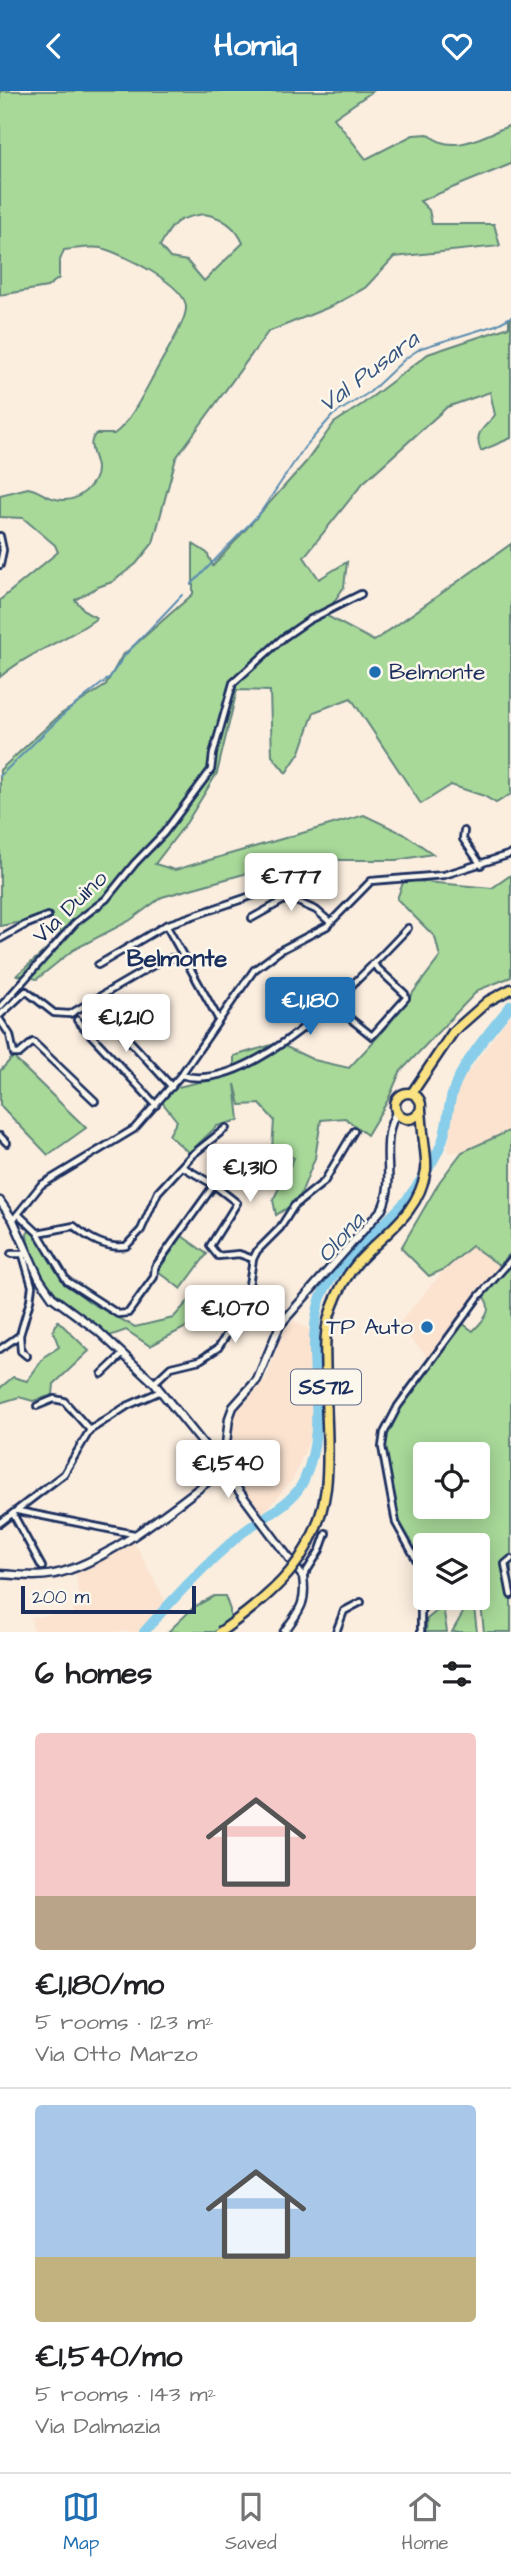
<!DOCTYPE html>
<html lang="en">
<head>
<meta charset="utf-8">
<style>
	:root { --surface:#fff; --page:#f6f6f6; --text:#202124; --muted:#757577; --line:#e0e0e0; --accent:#1f6fb2 }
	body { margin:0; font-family:"Architects Daughter",sans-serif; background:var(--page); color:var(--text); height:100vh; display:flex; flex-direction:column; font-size:26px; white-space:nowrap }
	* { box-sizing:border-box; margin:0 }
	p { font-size:23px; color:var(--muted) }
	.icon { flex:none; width:38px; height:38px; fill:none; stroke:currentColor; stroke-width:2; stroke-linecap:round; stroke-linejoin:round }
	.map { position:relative; height:1541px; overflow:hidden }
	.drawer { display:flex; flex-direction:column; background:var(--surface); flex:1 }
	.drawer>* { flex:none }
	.fabs { position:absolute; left:413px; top:1351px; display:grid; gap:14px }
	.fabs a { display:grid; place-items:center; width:77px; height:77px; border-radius:7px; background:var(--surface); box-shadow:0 4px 18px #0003; font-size:35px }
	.scale { position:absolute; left:21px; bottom:18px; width:175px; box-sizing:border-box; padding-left:7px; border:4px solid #1b2f5e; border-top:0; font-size:19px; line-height:24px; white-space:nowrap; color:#1b2f5e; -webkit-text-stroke:5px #fbf7ec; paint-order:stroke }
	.price { position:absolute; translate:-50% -60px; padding:0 16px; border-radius:7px; background:#fff; color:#222; font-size:23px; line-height:46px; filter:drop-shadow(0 2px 4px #0008) }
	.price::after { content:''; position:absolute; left:50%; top:42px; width:21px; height:16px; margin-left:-10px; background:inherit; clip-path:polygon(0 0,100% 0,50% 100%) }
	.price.selected { background:var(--accent); color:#fff }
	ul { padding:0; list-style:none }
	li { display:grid; align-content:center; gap:14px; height:371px; padding:0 35px }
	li+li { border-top:2px solid var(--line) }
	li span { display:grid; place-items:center; height:217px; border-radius:7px; color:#555 }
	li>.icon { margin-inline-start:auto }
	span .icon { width:126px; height:126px; fill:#fffc; stroke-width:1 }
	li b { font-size:30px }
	h2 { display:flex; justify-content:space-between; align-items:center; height:84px; padding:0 35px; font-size:30px }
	header { display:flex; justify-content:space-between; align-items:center; height:91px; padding:0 35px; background:var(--accent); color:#fff; font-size:32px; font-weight:700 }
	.dock { display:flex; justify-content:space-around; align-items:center; height:98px; border-top:2px solid var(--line); background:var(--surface); font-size:19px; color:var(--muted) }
	.dock a { display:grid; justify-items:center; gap:4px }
	.dock .selected { color:var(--accent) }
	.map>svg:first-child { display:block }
	.built { fill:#fbe3d0 }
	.green { fill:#a8d999; stroke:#62847c; stroke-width:2; fill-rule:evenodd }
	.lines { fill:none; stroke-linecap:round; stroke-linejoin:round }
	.stream { stroke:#5c8eb1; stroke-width:2 }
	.river { stroke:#88cde9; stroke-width:10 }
	.minor-casing { stroke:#1b2f5e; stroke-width:10 }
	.tertiary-casing { stroke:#1b2f5e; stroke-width:11 }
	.primary-casing { stroke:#1b2f5e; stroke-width:13 }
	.minor { stroke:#fbf7ec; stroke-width:4.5 }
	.tertiary { stroke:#fbf7ec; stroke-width:6 }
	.primary { stroke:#fae181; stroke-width:8 }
	.primary-bridge-casing { stroke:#1b2f5e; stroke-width:13; stroke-linecap:butt }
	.primary-bridge { stroke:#fae181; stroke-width:8 }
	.poi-dot { fill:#1f6fb2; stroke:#fbf7ec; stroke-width:2.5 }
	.labels { text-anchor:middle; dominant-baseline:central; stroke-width:5; stroke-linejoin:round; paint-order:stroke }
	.shield { fill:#fbf7ec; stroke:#5e6b89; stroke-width:2 }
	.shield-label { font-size:21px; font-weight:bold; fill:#1b2f5e }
	.poi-label { font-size:23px; fill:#1b2f5e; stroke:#fbf7ec; text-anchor:start }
	.street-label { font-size:23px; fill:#1b2f5e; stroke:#fbf7ec }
	.water-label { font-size:24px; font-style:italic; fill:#365681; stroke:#fbf7ec }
	.neighbourhood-label { font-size:24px; font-weight:bold; fill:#1b2f5e; stroke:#fbf7ec }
</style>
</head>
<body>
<header><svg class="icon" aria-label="back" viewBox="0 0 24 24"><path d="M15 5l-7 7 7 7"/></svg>Homiq<svg class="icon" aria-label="heart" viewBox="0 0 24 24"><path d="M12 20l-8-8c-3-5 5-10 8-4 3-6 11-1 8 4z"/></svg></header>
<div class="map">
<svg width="511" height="1541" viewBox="0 0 511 1541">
	<rect width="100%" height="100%" fill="#fbeedf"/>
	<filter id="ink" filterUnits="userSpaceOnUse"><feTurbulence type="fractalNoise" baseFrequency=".0143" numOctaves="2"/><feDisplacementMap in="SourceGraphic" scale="14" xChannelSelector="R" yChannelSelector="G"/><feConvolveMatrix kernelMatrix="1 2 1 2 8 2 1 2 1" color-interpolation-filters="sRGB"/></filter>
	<g filter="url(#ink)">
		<g class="built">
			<path d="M511,922V1039L462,1061L448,1062L451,1016L463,988Z"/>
			<path d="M472,1155L499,1174L429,1267L397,1234L445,1178Z"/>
			<path d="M294,1230L310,1239L313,1340L294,1387L263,1423L227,1378L234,1327L241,1313L260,1289L265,1291L283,1241Z"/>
			<path d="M133,1449L166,1511L138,1541H33L31,1526L73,1522V1513L79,1512L76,1481L111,1465Z"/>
		</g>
		<g class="green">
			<path d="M0,0H373L334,27L366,68L413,44L428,43C453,66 484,44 511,34V73L420,110L429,119L432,133H494L500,155L394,166L365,197L332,215L268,241L176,367L153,452L136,473L112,491L98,496L75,509L87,522L97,527C66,550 29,561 0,586V509L58,461L55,454L23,427L0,426V404L28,397C41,399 45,408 63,409C78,410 97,394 97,378C97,366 85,353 96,343H114C130,332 146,298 156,280C163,266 186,231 186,217C187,194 121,162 101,157C89,155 76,158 64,159L59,172V187L47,196L0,204ZM204,123C222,126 235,134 243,152L204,190L187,170L170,167L160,155C173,131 176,127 204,123Z"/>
			<path d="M509,227H511V347L481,360C473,341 484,338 495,324L490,301L447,316L363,392L304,466L319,488L347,471L344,496L325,524L374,550L511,453V703L496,712L484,705L451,694L421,713L351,607L314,621L300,661L286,682L272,665L270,600L237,599L217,682L187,731L155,773L175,779L364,724L406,744L433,763L397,769H294L162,806L129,830L73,859L37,888L17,884L63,844L49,822L22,831L0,835V679L61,623L105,595L122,565L193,503V453L207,462L213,475L306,371L334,332L364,312L428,263L509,236Z"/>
			<path d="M511,784V886L478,899L400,981L388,1009L367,1044L345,1027L321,1029L315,1067L298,1110L276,1124L273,1109L294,1067L272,1058L274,1029L260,1013L240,1014L235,993L239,1029L217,1035L189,1062L169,1044L177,1030L162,1011L172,1000L178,996L234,983V965L278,952L314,969L349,977L386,937L440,866L435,846L397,808L404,789L492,797Z"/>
			<path d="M13,966L86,1037L48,1064L0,1014V980Z"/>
			<path d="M511,1039V1162L499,1174L472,1155L445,1178L429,1185L401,1157L440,1090L462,1061Z"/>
			<path d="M30,1140L37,1145L65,1192L91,1212L135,1236L173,1227L192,1206L212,1197L219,1202L207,1225L150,1255L126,1239L110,1245C78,1223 50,1205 34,1169C30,1160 27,1152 27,1142Z"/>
			<path d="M182,1145L207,1163L181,1198L158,1180Z"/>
			<path d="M511,1173V1541H484L478,1486V1454H425V1507H440L424,1522L423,1476L418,1463L398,1432L384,1356L386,1344L392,1329L463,1233L473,1240C483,1229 495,1220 483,1205L501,1182ZM425,1363H478V1416H425Z"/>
			<path d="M58,1230L89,1260L54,1293L53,1304L33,1310L19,1306L0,1312V1297L13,1286L27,1290L45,1265L59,1256L53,1240Z"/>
			<path d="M214,1505H225L230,1519V1530L214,1541H168L194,1516Z"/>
			<path d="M443,1515L447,1541H426L427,1528Z"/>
			<path d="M474,1517L477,1541H452L464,1520Z"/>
		</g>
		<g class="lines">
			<g class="stream">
				<path d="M191,494L260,422L304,357L333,324L370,301L406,267L421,257L496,234L511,226"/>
				<path d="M0,685L65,622L110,586L125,564L182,504"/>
			</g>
			<path class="river" d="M144,1541C175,1506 205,1473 241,1443C261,1426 293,1414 304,1389C330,1331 305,1274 318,1216C327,1174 382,1140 408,1107C421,1089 436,1069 443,1048C449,1029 447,1012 456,992C468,965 493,937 511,914"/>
			<g class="minor-casing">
				<g id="minor">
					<path d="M0,445L3,459L0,474"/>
					<path d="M464,740L463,748L481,774"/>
					<path d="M252,827L286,808H291L316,819L330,831"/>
					<path d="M166,834L219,929"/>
					<path d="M0,848L25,834L48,825"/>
					<path d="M98,874L166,834L254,804"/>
					<path d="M93,910L172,996"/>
					<path d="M333,914L372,945L406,907L405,903L373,873"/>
					<path d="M0,916L76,831L106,808L135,772L164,742L211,679L213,663L233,592L283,547L309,529L361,503"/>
					<path d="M0,924L26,900L54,922L70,923L159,871L172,867H185"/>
					<path d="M0,929L10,944L14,963H19L33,951L95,1010"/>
					<path d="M77,929L156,1014"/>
					<path d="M181,984C252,1005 363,884 408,837"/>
					<path d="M0,1045L7,1052"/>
					<path d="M183,1076L214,1094L237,1112L210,1155L218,1165L239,1163L253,1168"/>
					<path d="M18,1123L38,1142L74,1135C89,1148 106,1158 126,1155L141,1139L158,1101L192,1064L226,1037"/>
					<path d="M13,1129L41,1094L134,1038L181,984L254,879L281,859L327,835L371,790L444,784L511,763"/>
					<path d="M38,1142L67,1190L118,1223L128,1222L154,1186L155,1176L214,1094"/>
					<path d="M11,1163H24"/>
					<path d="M20,1245L21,1260L27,1265"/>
					<path d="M0,1258L20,1244L30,1210L32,1195L23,1164"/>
					<path d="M102,1283L123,1263"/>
					<path d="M154,1292L171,1276L200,1269L218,1257L225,1246L249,1194L253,1168L257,1160L280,1137L294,1115L324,1091L354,1040"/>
					<path d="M37,1315L54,1308L64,1310L90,1339"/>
					<path d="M18,1420L134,1443"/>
					<path d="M13,1423L42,1476"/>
					<path d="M0,1432L64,1383L90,1339L127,1315L161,1300"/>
					<path d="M511,1468L505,1473L511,1504"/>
					<path d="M303,1486L320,1459L326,1442"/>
					<path d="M336,1541L344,1520L361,1511"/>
					<path d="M421,1541V1477L396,1432L382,1356L384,1342L398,1315L479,1205L511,1169"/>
				</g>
			</g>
			<g class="tertiary-casing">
				<g id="tertiary">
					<path d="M0,1110L13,1129L39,1187L52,1206L98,1240L154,1292L213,1365L303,1486C307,1513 299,1520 284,1541"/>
					<path d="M223,1379L229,1327L233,1316L257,1289L280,1234L382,1118C395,1091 383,1065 390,1038C391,1032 394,1027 396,1021"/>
					<path d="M0,1483C18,1484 36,1487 54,1483C106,1473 179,1412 223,1379"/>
				</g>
			</g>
			<g class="primary-casing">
				<g id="primary">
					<circle cx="408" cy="1015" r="13"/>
					<path d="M412,1002L453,941L488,910L511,898"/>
					<path d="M421,1019L423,1042"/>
				</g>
			</g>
			<use href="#minor" class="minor"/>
			<use href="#tertiary" class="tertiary"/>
			<use href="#primary" class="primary"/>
			<g class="primary-bridge-casing">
				<path id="primary-bridge" d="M220,1541C274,1503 317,1466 326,1397C330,1364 326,1329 326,1296C326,1269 322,1242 332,1217C338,1200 346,1185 358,1171C384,1142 419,1123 426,1079C427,1068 424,1054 423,1042"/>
			</g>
			<use href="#primary-bridge" class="primary-bridge"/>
		</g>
	</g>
	<g class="poi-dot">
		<circle cx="375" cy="581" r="7"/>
		<circle cx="427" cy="1236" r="7"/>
	</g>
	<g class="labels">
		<rect class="shield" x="291" y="1278.5" width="70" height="35" rx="5"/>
		<g class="shield-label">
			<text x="326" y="1296">SS712</text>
		</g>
		<g class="poi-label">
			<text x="389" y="581">Belmonte</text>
			<text x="413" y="1236" text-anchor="end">TP Auto</text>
		</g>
		<g class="street-label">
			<text transform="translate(70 816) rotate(-44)">Via Duino</text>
		</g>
		<g class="water-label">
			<text transform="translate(369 281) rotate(-37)">Val Pusara</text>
			<text transform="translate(341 1147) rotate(-48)">Olona</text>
		</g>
		<g class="neighbourhood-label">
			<text x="177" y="868">Belmonte</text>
		</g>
	</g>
</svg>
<div class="fabs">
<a><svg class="icon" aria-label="locate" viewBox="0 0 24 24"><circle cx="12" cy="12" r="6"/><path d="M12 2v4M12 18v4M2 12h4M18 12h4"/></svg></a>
<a><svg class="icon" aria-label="layers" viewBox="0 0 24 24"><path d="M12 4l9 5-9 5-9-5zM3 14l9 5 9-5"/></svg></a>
</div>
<div class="scale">200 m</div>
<b class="price" style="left:291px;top:822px">€777</b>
<b class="price selected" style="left:310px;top:946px">€1,180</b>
<b class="price" style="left:126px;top:963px">€1,210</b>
<b class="price" style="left:250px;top:1113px">€1,310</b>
<b class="price" style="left:235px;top:1254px">€1,070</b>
<b class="price" style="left:228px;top:1409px">€1,540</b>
</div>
<section class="drawer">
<h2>6 homes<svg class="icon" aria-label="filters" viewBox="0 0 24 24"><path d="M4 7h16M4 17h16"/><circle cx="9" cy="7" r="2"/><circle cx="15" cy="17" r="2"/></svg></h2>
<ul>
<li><span style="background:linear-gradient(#f6c9c9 75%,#b9a48a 0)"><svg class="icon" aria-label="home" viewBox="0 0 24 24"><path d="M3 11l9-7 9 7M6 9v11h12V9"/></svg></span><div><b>€1,180/mo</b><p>5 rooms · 123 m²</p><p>Via Otto Marzo</p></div></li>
<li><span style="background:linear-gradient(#a9c7e8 70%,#c2b280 0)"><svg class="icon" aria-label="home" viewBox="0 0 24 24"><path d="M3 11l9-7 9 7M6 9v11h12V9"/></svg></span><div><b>€1,540/mo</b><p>5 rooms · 143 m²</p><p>Via Dalmazia</p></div></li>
</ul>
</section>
<nav class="dock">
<a class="selected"><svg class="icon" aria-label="map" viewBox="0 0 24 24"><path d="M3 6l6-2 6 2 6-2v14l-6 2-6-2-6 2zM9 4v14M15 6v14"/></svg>Map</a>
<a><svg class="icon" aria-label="saved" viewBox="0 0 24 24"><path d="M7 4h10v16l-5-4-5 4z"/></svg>Saved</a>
<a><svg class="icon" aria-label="home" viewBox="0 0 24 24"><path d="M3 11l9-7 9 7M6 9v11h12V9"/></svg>Home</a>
</nav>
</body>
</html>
